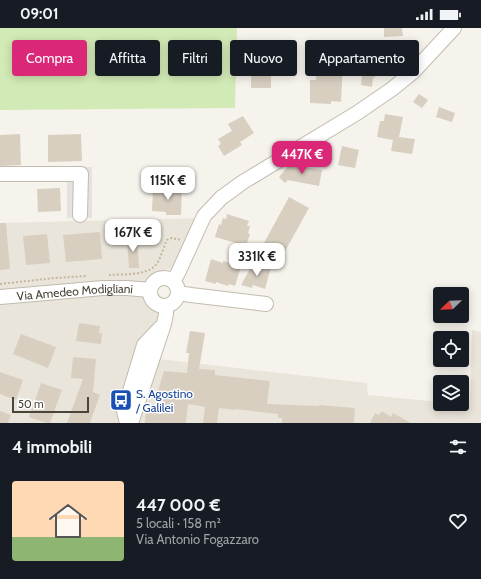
<!DOCTYPE html>
<html lang="it">
<head>
<meta charset="utf-8">
<style>
	:root { --surface:#171b24; --page:#242831; --text:#f1f3f6; --muted:#9ea1a6; --line:#363941; --accent:#db2777 }
	body { margin:0; font-family:Cabin,sans-serif; background:var(--page); color:var(--text); height:100vh; display:flex; flex-direction:column; font-size:15px; white-space:nowrap }
	* { box-sizing:border-box; margin:0 }
	p { font-size:13px; color:var(--muted) }
	.icon { flex:none; width:22px; height:22px; fill:none; stroke:currentColor; stroke-width:2; stroke-linecap:round; stroke-linejoin:round }
	.map { position:relative; height:395px; overflow:hidden }
	.drawer { display:flex; flex-direction:column; background:var(--surface); flex:1 }
	.drawer>* { flex:none }
	.guide { position:absolute; left:12px; top:12px; width:457px; height:36px; display:flex; gap:8px }
	.needle { width:26px; rotate:247deg }
	.fabs { position:absolute; left:433px; top:259px; display:grid; gap:8px }
	.fabs a { display:grid; place-items:center; width:36px; height:36px; border-radius:4px; background:var(--surface); box-shadow:0 2px 10px #0003; font-size:20px }
	.scale { position:absolute; left:12px; bottom:10px; width:77px; box-sizing:border-box; padding-left:4px; border:2px solid #4b4439; border-top:0; font-size:11px; line-height:14px; white-space:nowrap; color:#4b4439; -webkit-text-stroke:3px #fff; paint-order:stroke }
	.price { position:absolute; translate:-50% -34px; padding:0 9px; border-radius:8px; background:#fff; color:#222; font-size:13px; line-height:26px; filter:drop-shadow(0 1px 2px #0008) }
	.price::after { content:''; position:absolute; left:50%; top:24px; width:12px; height:9px; margin-left:-6px; background:inherit; clip-path:polygon(0 0,100% 0,50% 100%) }
	.price.on { background:var(--accent); color:#fff }
	ul { padding:0; list-style:none }
	li { display:flex; align-items:center; gap:12px; height:100px; padding:0 12px }
	li+li { border-top:1px solid var(--line) }
	li span { display:grid; place-items:center; flex:none; width:112px; height:80px; border-radius:4px; color:#555 }
	li>.icon { margin-inline-start:auto }
	span .icon { width:48px; height:48px; fill:#fffc; stroke-width:1 }
	li b { font-size:17px }
	h2 { display:flex; justify-content:space-between; align-items:center; height:48px; padding:0 12px; font-size:17px }
	.pill { padding:0 14px; border-radius:4px; background:var(--surface); box-shadow:0 2px 10px #0003; font-size:14px; line-height:36px }
	.pill.on { background:var(--accent); color:#fff }
	.status { display:flex; justify-content:space-between; align-items:center; height:28px; padding:0 20px; background:var(--surface); direction:ltr }
	.status svg { height:11px; fill:currentColor }
	.map>svg:first-child { display:block }
	.residential { fill:#eae5da }
	.green { fill:#d2eab5 }
	.parking { fill:#e5e3e0 }
	.building { fill:#d8cfc1 }
	.lines { fill:none; stroke-linecap:round; stroke-linejoin:round }
	.minor-casing { stroke:#c2bbae; stroke-width:16 }
	.path { stroke:#c4b79f; stroke-width:2; stroke-dasharray:2 2; stroke-linecap:butt }
	.minor { stroke:#fff; stroke-width:14 }
	.labels { text-anchor:middle; dominant-baseline:central; stroke-width:3; stroke-linejoin:round; paint-order:stroke }
	.street-label { font-size:12px; fill:#4b4439; stroke:#fff }
	.transit-label { font-size:12px; fill:#164399; stroke:#fff; text-anchor:start }
</style>
</head>
<body>
<div class="status"><b>09:01</b><svg viewBox="0 0 49 12"><path d="M0 12V9h3v3zM5 12V6h3v6zM10 12V3h3v9zM15 12V0h3v12zM26 1h20v11H26zM47 4h2v5h-2z"/></svg></div>
<div class="map">
<svg width="481" height="395" viewBox="0 0 481 395">
	<rect width="100%" height="100%" fill="#f6f3ec"/>
	<path class="residential" d="M203,190L175,243L170,241L164,242L159,244L154,251L153,257L155,262L158,266L164,270L151,330L367,355L368,367L440,374V376L470,377L472,302L481,304V395H0V195Z"/>
	<path class="green" d="M0,0H237L235,80L0,82Z"/>
	<rect class="parking" x="67" y="139" width="25" height="51"/>
	<g class="building">
		<path d="M384,0H402L403,8L384,9Z"/>
		<path d="M317,32L343,34L341,74L331,73V76L310,75V52H316Z"/>
		<path d="M363,35L376,37L375,50L373,49L372,59L361,57Z"/>
		<path d="M251,42H269V46H271V60H251Z"/>
		<path d="M419,66L428,72L422,80L413,74Z"/>
		<path d="M439,79L455,85L452,94L436,89Z"/>
		<path d="M385,86L403,89L399,109L415,111L412,126L391,123L393,112L377,109L380,93H384Z"/>
		<path d="M243,88L254,105L240,114L242,117L224,128L218,118L221,116L218,111L232,103L228,96Z"/>
		<path d="M20,106L21,137L0,138V107Z"/>
		<path d="M81,106L82,133L48,134V107Z"/>
		<path d="M342,118L359,122L355,140L338,137Z"/>
		<path d="M291,135L293,137L322,142L319,158L288,152L285,155L279,149Z"/>
		<path d="M60,160L61,183L38,184L37,161Z"/>
		<path d="M153,161H182L181,187H166V184L152,183Z"/>
		<path d="M289,169L309,180L284,225L264,215Z"/>
		<path d="M227,186L249,193L247,198H250L248,205L250,206L246,218L215,209L219,196L221,197L223,190L226,191Z"/>
		<path d="M0,195H6L10,241L0,242Z"/>
		<path d="M100,204L102,231L66,234L63,207Z"/>
		<path d="M47,206L50,235L26,237L23,208Z"/>
		<path d="M137,209L139,240H129L127,210Z"/>
		<path d="M211,231L223,235V233L241,238L235,258L229,256L228,258L216,254V256L205,253Z"/>
		<path d="M260,236L271,239L265,261L253,257L252,260L241,257L252,237L259,239Z"/>
		<path d="M79,295L100,298L99,305H102L101,316L76,313Z"/>
		<path d="M190,303L205,305L199,341L215,342V347L270,353L267,376L319,378V377L355,380L354,395H282V390H278V386L235,381V382L219,380L217,395H203L205,379L188,376L186,395H145L146,382L167,384L157,366L164,343L187,345L189,325H186Z"/>
		<path d="M21,306L56,319L48,340L13,326Z"/>
		<path d="M73,329L96,331L93,364L100,367L90,395H67L83,351L71,350Z"/>
		<path d="M0,344L23,352L16,372L0,366Z"/>
		<path d="M41,355L62,362L50,395H46L29,389Z"/>
		<path d="M0,383L11,387L8,395H0Z"/>
		<path d="M382,383L391,389L393,385L411,395H370L375,385L379,387Z"/>
	</g>
	<g class="lines">
		<g class="minor-casing">
			<g id="minor">
				<path d="M0,146H81L80,187"/>
				<circle cx="164" cy="264" r="14"/>
				<path d="M173,253L178,245L204,188L221,170L243,154L357,85L392,61L413,44L454,0"/>
				<path d="M178,265L191,267L266,276"/>
				<path id="s1" d="M0,269L103,260H127L150,262"/>
				<path d="M127,395L124,383L144,317L160,300"/>
				<path d="M131,395L164,296L166,286V278"/>
			</g>
		</g>
		<g class="path">
			<path d="M109,247C122,246 144,248 155,238C161,231 163,220 167,212L172,210L181,212"/>
			<path d="M0,256L54,250L86,248"/>
		</g>
		<use href="#minor" class="minor"/>
	</g>
	<defs>
		<g id="bus-square" transform="scale(1.15)"><rect x="-9" y="-9" width="18" height="18" rx="4" fill="#1a4fb4" stroke="#fff"/><path d="M-5-6H5V4H4V6H2V4H-2V6H-4V4H-5ZM-3.5-4V0h7V-4ZM-3.5 1.2v1.5H-2V1.2ZM2 1.2v1.5H3.5V1.2Z" fill="#fff"/></g>
	</defs>
	<g fill-rule="evenodd">
		<use href="#bus-square" x="121" y="372"/>
	</g>
	<g class="labels">
		<g class="street-label">
			<text stroke="none"><textPath href="#s1" startOffset="75">Via Amedeo Modigliani</textPath></text>
		</g>
		<g class="transit-label">
			<text x="136" y="365">S. Agostino<tspan x="136" dy="14">/ Galilei</tspan></text>
		</g>
	</g>
</svg>
<div class="fabs">
<a><svg class="needle" viewBox="-14 -14 28 28"><path d="M0-13l5 13h-10z" fill="#e53935"/><path d="M0 13l5-13h-10z" fill="#9ea1a6"/></svg></a>
<a><svg class="icon" aria-label="locate" viewBox="0 0 24 24"><circle cx="12" cy="12" r="6"/><path d="M12 2v4M12 18v4M2 12h4M18 12h4"/></svg></a>
<a><svg class="icon" aria-label="layers" viewBox="0 0 24 24"><path d="M12 4l9 5-9 5-9-5zM3 14l9 5 9-5"/></svg></a>
</div>
<div class="scale">50 m</div>
<b class="price on" style="left:302px;top:147px">447K €</b>
<b class="price" style="left:168px;top:173px">115K €</b>
<b class="price" style="left:133px;top:225px">167K €</b>
<b class="price" style="left:257px;top:249px">331K €</b>
<div class="guide">
<a class="pill on">Compra</a>
<a class="pill">Affitta</a>
<a class="pill">Filtri</a>
<a class="pill">Nuovo</a>
<a class="pill">Appartamento</a>
</div>
</div>
<section class="drawer">
<h2>4 immobili<svg class="icon" aria-label="filters" viewBox="0 0 24 24"><path d="M4 7h16M4 17h16"/><circle cx="9" cy="7" r="2"/><circle cx="15" cy="17" r="2"/></svg></h2>
<ul>
<li><span style="background:linear-gradient(#ffd9b3 70%,#8fb573 0)"><svg class="icon" aria-label="home" viewBox="0 0 24 24"><path d="M3 11l9-7 9 7M6 9v11h12V9"/></svg></span><div><b>447 000 €</b><p>5 locali · 158 m²</p><p>Via Antonio Fogazzaro</p></div><svg class="icon" aria-label="heart" viewBox="0 0 24 24"><path d="M12 20l-8-8c-3-5 5-10 8-4 3-6 11-1 8 4z"/></svg></li>
</ul>
</section>
</body>
</html>
